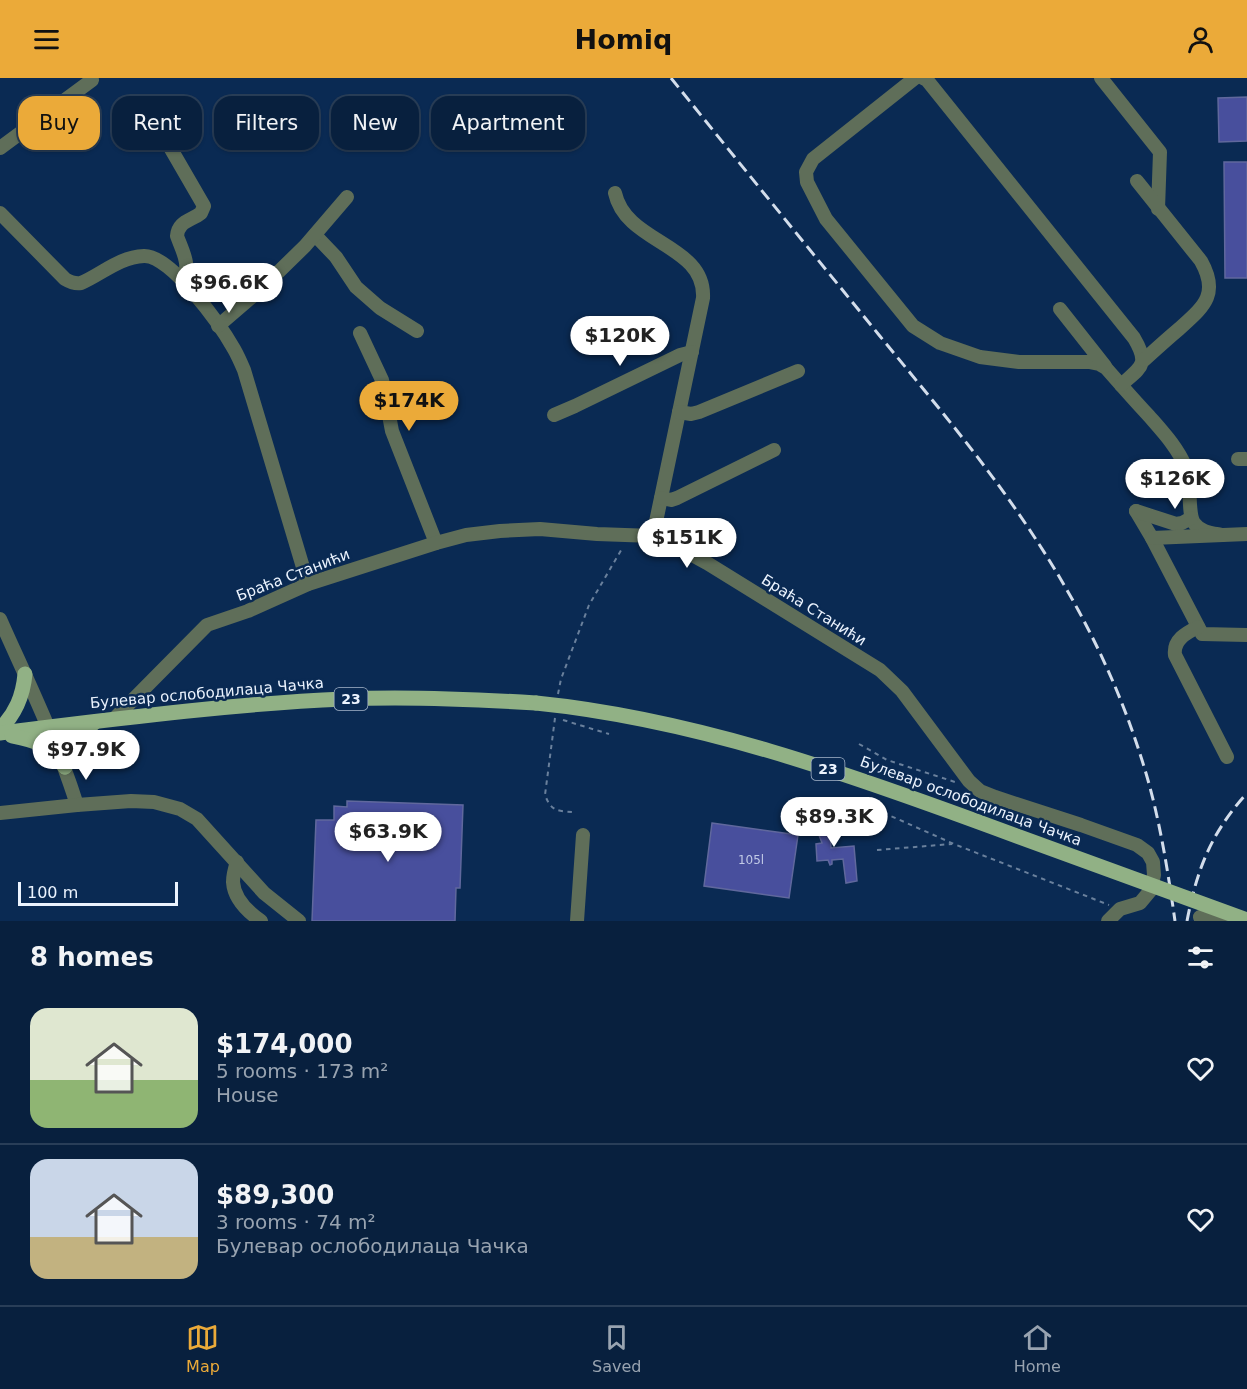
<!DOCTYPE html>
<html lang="en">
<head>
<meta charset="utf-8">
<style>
	:root { --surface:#08203e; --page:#112845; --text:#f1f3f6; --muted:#98a3b0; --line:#293e58; --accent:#ebaa39 }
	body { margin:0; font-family:"DejaVu Sans",sans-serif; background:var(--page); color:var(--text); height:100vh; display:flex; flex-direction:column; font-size:22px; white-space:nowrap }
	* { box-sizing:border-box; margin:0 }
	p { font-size:20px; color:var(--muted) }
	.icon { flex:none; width:33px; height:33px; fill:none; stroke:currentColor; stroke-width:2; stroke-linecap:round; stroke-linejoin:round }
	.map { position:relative; height:843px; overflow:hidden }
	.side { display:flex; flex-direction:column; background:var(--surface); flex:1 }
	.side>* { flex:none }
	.top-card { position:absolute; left:18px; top:18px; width:600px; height:54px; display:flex; gap:12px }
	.scale { position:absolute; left:18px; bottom:15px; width:160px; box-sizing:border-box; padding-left:6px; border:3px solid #ebf3fe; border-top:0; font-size:16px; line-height:21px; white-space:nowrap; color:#ebf3fe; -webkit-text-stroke:4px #0a2a53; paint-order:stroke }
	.price { position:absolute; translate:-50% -51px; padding:0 14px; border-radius:21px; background:#fff; color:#222; font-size:20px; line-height:39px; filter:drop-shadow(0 2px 3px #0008) }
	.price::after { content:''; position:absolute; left:50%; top:36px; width:18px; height:14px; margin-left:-9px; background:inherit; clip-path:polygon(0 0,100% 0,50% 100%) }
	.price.active { background:var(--accent); color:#111 }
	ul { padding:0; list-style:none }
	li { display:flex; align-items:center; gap:18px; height:150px; padding:0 30px }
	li+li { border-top:2px solid var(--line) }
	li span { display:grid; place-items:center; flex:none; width:168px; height:120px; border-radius:18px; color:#555 }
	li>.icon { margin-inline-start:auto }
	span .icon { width:72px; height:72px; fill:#fffc; stroke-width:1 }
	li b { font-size:26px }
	h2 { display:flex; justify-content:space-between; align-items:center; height:72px; padding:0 30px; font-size:26px }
	.tag { padding:0 21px; border-radius:18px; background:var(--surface); box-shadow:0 2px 4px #0004,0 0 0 2px var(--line); font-size:21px; line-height:54px }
	.tag.active { background:var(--accent); color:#111 }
	header { display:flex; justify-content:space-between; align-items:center; height:78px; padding:0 30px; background:var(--accent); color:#111; font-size:27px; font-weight:700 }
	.dock { display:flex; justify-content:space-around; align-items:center; height:84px; border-top:2px solid var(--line); background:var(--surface); font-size:16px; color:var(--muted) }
	.dock a { display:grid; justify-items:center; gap:3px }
	.dock .active { color:var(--accent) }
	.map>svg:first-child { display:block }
	.building { fill:#484f9d; stroke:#60689d; stroke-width:1.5 }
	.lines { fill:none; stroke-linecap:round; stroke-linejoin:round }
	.path { stroke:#6a809c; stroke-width:2; stroke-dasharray:4.5 4.5; stroke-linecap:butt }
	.minor { stroke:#5f6e59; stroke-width:14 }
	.major { stroke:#91b185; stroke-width:15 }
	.rail { stroke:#d3ddeb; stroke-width:3; stroke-dasharray:12 6; stroke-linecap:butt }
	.major-bridge { stroke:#91b185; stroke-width:15 }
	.labels { text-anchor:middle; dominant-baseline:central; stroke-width:5; stroke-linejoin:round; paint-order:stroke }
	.number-label { font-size:12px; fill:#c2cae6 }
	.shield { fill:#0a2a53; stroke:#a8b7cb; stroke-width:1.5 }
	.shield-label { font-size:14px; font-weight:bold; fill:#ebf3fe }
	.street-label { font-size:15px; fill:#ebf3fe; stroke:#0a2a53 }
</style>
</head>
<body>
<header><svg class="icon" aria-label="menu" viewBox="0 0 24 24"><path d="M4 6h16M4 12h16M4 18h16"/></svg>Homiq<svg class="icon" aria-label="person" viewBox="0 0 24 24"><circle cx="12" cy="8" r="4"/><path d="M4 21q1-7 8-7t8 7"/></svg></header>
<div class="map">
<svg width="1247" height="843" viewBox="0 0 1247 843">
	<rect width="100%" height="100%" fill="#0a2a53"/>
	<g class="building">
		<path d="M1247,19V63L1219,64L1218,20Z"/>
		<path d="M1224,84H1247V200H1225Z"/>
		<path d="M347,723L463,727L460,810H456L455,843H312L316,742H334V728L347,729Z"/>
		<path d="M824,732L831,752H830L831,770L854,768L857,803L846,805L843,781L832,782V786L830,787L828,782L817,783L816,766L822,765L811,736Z"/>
		<path d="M712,745L798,757L789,820L704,808Z"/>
	</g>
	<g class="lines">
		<g class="path">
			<path d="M558,616L561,601L589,527L623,469"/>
			<path d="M555,640L545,717C551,733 557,733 573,734"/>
			<path d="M563,642L609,656"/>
			<path d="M859,666L887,682L955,704"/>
			<path d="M875,731L954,766L1109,827"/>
			<path d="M877,772L952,766"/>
		</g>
		<g class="minor">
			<path d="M915,0L813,81L806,94L807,104L826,141L913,248L940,265L980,279L1019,284H1089L1099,286L1106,290C1120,306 1134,322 1149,338C1163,354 1178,370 1186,390C1192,405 1187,435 1194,445C1200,454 1212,455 1222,457"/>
			<path d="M923,0L927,2L1134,260C1150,287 1141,289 1121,307"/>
			<path d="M1101,0L1160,74L1158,131"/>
			<path d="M154,32L171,71L204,128L201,135C191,143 178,143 177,158C182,172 192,189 182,201"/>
			<path d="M0,70L92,2"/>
			<path d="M1137,103L1201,183C1220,217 1203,229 1179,251C1167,261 1155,272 1144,282"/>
			<path d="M615,115C626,166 706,166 703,220L653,458"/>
			<path d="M0,135L65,201C70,204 75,206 81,205C102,196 119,179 144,178C171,177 221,248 234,271C238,278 241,285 244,292L308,506"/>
			<path d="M315,157L336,179L356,209L380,230L417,253"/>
			<path d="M1060,231L1105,288"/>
			<path d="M218,248L261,211L305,168L347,119"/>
			<path d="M360,255L382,302L387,321L388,332L392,353L436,465"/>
			<path d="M679,334L691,336L699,334L798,293"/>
			<path d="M554,337L575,328L680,277L692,274"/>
			<path d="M1238,381H1247"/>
			<path d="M661,420L671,422L677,420L774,372"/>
			<path d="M1136,433L1152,460L1202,556L1247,557"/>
			<path d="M1136,433L1176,446L1182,445L1191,440"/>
			<path d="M1152,460L1247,456"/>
			<path d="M0,541C27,602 57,663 77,727"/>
			<path d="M1198,549C1186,555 1173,562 1175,577L1227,679"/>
			<path d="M115,640L207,547L248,533L308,506L436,465L466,457L500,453L540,451L597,456L653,458L667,463L707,485L880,592L902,613L969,703L980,713L995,719L1081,747L1137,767L1148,775L1153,784L1154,797L1150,813L1140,825L1120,831L1108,843"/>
			<path d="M0,735L77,727L131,723L154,724L180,731L197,741L264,815L299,843"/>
			<path d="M237,784C235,790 233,797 233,804C234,820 248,834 261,843"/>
			<path d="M1200,839L1230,836"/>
			<path d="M577,843L583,757"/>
		</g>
		<g class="major">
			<path d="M0,651C16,635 23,618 25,596"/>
			<path d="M0,655C114,641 229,626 344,621C408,618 472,621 536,625"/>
			<path d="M12,658C38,663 49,667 65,689"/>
			<path d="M65,689C75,667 77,660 95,644"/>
		</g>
		<g class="rail">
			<path d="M671,0C740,86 810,172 879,257C933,323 989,389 1035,460C1079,527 1116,600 1140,676C1158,730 1167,787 1175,843"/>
			<path d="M1187,843C1197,791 1211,755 1247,715"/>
		</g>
		<path class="major-bridge" d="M536,625C695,641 846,695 995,750C1079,781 1163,812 1247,842"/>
	</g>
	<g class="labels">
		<g class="number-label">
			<text x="751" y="782">105l</text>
		</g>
		<g class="shield">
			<rect x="334.5" y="610" width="33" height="22" rx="4.5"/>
			<rect x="811.5" y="680" width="33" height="22" rx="4.5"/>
		</g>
		<g class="shield-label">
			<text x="351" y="621">23</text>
			<text x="828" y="691">23</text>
		</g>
		<g class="street-label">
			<text transform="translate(293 497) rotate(-21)">Браћа Станићи</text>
			<text transform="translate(814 532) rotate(32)">Браћа Станићи</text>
			<text transform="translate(207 615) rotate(-5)">Булевар ослободилаца Чачка</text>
			<text transform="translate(971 723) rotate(20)">Булевар ослободилаца Чачка</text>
		</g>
	</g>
</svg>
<div class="scale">100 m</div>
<b class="price" style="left:229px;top:236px">$96.6K</b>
<b class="price" style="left:620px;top:289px">$120K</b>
<b class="price active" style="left:409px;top:354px">$174K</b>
<b class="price" style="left:1175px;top:432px">$126K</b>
<b class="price" style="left:687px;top:491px">$151K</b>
<b class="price" style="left:86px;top:703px">$97.9K</b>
<b class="price" style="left:834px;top:770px">$89.3K</b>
<b class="price" style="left:388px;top:785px">$63.9K</b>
<div class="top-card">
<a class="tag active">Buy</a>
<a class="tag">Rent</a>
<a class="tag">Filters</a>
<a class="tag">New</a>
<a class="tag">Apartment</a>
</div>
</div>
<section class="side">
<h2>8 homes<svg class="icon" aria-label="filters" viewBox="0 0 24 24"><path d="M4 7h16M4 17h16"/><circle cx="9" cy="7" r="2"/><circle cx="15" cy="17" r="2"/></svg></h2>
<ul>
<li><span style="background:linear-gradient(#dfe7d0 60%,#8fb573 0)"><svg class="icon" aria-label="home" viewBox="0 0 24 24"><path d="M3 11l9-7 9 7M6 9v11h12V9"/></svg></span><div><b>$174,000</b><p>5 rooms · 173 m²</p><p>House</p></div><svg class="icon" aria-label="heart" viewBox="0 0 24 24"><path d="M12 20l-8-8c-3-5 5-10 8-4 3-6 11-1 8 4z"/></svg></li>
<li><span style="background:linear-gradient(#c9d6e8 65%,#c2b280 0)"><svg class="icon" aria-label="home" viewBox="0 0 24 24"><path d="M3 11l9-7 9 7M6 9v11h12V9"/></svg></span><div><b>$89,300</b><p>3 rooms · 74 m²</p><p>Булевар ослободилаца Чачка</p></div><svg class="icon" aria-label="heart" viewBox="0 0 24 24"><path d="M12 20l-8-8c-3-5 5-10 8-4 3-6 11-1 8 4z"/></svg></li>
</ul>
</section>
<nav class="dock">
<a class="active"><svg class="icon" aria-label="map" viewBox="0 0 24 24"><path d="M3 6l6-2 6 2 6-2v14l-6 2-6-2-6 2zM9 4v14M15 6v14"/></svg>Map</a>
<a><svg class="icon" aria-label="saved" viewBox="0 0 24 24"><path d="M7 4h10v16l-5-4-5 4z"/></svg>Saved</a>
<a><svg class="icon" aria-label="home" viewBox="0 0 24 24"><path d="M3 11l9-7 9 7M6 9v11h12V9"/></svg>Home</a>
</nav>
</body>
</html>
